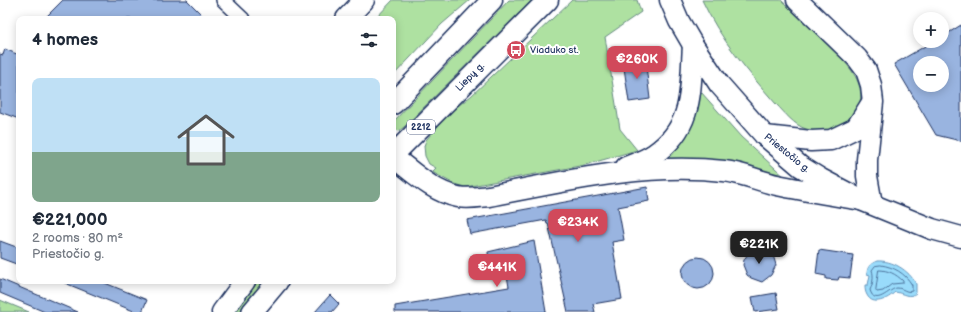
<!DOCTYPE html>
<html lang="en">
<head>
<meta charset="utf-8">
<style>
	:root { --surface:#fff; --page:#f6f6f7; --text:#1f2937; --muted:#747a83; --line:#e0e1e3; --accent:#d1495b }
	body { margin:0; font-family:"Balsamiq Sans",sans-serif; background:var(--page); color:var(--text); height:100vh; display:flex; flex-direction:column; font-size:15px; white-space:nowrap }
	* { box-sizing:border-box; margin:0 }
	p { font-size:13px; color:var(--muted) }
	.icon { flex:none; width:22px; height:22px; fill:none; stroke:currentColor; stroke-width:2; stroke-linecap:round; stroke-linejoin:round }
	.map { position:relative; flex:1; overflow:hidden }
	.side { position:absolute; left:16px; top:16px; width:380px; height:268px; display:flex; flex-direction:column; background:var(--surface); border-radius:8px; box-shadow:0 2px 10px #0003 }
	.side>* { flex:none }
	.fabs { position:absolute; left:913px; top:12px; display:grid; gap:8px }
	.fabs a { display:grid; place-items:center; width:36px; height:36px; border-radius:50%; background:var(--surface); box-shadow:0 2px 10px #0003; font-size:20px }
	.price { position:absolute; translate:-50% -34px; padding:0 9px; border-radius:8px; background:var(--accent); color:#fff; font-size:13px; line-height:26px; filter:drop-shadow(0 1px 2px #0008) }
	.price::after { content:''; position:absolute; left:50%; top:24px; width:12px; height:9px; margin-left:-6px; background:inherit; clip-path:polygon(0 0,100% 0,50% 100%) }
	.price.current { background:#222; color:#fff }
	ul { padding:0; list-style:none }
	li { display:grid; align-content:center; gap:8px; height:212px; padding:0 16px }
	li+li { border-top:1px solid var(--line) }
	li span { display:grid; place-items:center; height:124px; border-radius:8px; color:#555 }
	li>.icon { margin-inline-start:auto }
	span .icon { width:72px; height:72px; fill:#fffc; stroke-width:1 }
	li b { font-size:17px }
	h2 { display:flex; justify-content:space-between; align-items:center; height:48px; padding:0 16px; font-size:17px }
	.map>svg:first-child { display:block }
	.green { fill:#aee1a1; stroke:#648880 }
	.water { fill:#99dbfb; stroke:#6796bc }
	.lines { fill:none; stroke-linecap:round; stroke-linejoin:round }
	.shore { stroke:#4d749d; stroke-width:1 }
	.building { fill:#99b4e0; stroke:#1b2f5e; fill-rule:evenodd }
	.street-casing { stroke:#1b2f5e; stroke-width:16 }
	.primary-casing { stroke:#1b2f5e; stroke-width:23 }
	.street { stroke:#fff; stroke-width:13 }
	.primary { stroke:#fff; stroke-width:20 }
	.labels { text-anchor:middle; dominant-baseline:central; stroke-width:4; stroke-linejoin:round; paint-order:stroke }
	.shield { fill:#fff; stroke:#5f6d8e; stroke-width:1 }
	.shield-label { font-size:9px; font-weight:bold; fill:#1b2f5e }
	.poi-label { font-size:10px; fill:#1b2f5e; stroke:#fff; text-anchor:start }
	.street-label { font-size:10px; fill:#1b2f5e; stroke:#fff }
</style>
</head>
<body>
<div class="map">
<svg width="961" height="312" viewBox="0 0 961 312">
	<rect width="100%" height="100%" fill="#fff"/>
	<filter id="ink" filterUnits="userSpaceOnUse"><feTurbulence type="fractalNoise" baseFrequency=".025" numOctaves="2"/><feDisplacementMap in="SourceGraphic" scale="8" xChannelSelector="R" yChannelSelector="G"/><feConvolveMatrix kernelMatrix="1 2 1 2 8 2 1 2 1" color-interpolation-filters="sRGB"/></filter>
	<g filter="url(#ink)">
		<g class="green">
			<path d="M393,0H470L442,24L393,76V19H375Z"/>
			<path d="M509,0H532L404,127L399,131L394,129L393,122Z"/>
			<path d="M572,0H637L641,12L605,37L620,129L637,150L585,165L465,187L454,184L432,172L436,168L429,164L425,156L424,146L426,140L450,112L471,96Z"/>
			<path d="M702,0H781L843,60C855,73 866,90 858,108C856,114 851,119 847,124C834,128 820,134 806,129C794,125 785,113 776,104C748,72 720,39 702,0Z"/>
			<path d="M700,92H701L741,137L787,179L664,160V158C681,146 692,131 697,110C698,104 697,97 700,92Z"/>
			<path d="M254,281H264L240,312H232Z"/>
			<path d="M0,300L29,312H0Z"/>
		</g>
		<path class="water" d="M877,261C892,260 909,270 916,284V293C909,299 903,293 895,292C888,299 873,307 867,295C865,292 865,288 865,285H868L870,275L867,274C867,267 870,264 877,261Z"/>
		<g class="lines">
			<g class="shore">
				<path d="M881,265C894,267 905,273 912,285V291C906,293 903,288 897,288C890,288 875,308 870,290C873,284 874,276 872,270L875,266Z"/>
				<path d="M879,270C888,270 896,274 903,281V283L892,284L883,291L877,292L876,290Z"/>
			</g>
		</g>
		<g class="building">
			<path d="M63,0H187L206,19H44Z"/>
			<path d="M961,25V141L936,135L894,64L934,41H942V37ZM920,63H942V85H920Z"/>
			<path d="M5,49L19,55V119L0,112V54L3,55Z"/>
			<path d="M638,58L646,66L650,99L629,102L623,61Z"/>
			<path d="M647,187L649,201L618,207L624,240L612,242L622,299L593,304L595,312H568L548,223H547L546,220L470,234L467,220Z"/>
			<path d="M0,241L19,248V265L0,258Z"/>
			<path d="M534,241L546,312H395V306L509,287L505,264L489,265L488,252Z"/>
			<path d="M759,248L764,249L773,255L776,265L771,275L762,282L751,278L747,275L743,265L744,260L749,252Z"/>
			<path d="M819,250L853,255L850,278L839,277L838,280L826,279V276L816,274Z"/>
			<circle cx="698" cy="273" r="16"/>
			<path d="M0,279L78,312H45L0,293Z"/>
			<path d="M60,281H100L147,300L142,312H136Z"/>
			<path d="M776,293L779,309L755,312L752,297Z"/>
			<path d="M330,295L339,304L332,312H315Z"/>
		</g>
		<g class="lines">
			<g class="street-casing">
				<path id="street" d="M223,0L243,19"/>
			</g>
			<g class="primary-casing">
				<g id="primary">
					<path d="M670,0L679,21L693,45L719,84L765,136L800,166L821,179L861,200L932,229L961,237"/>
					<path d="M797,0L857,58L866,70L871,85L873,102L867,160V176L872,204"/>
					<path d="M346,19L364,0"/>
					<path d="M393,104L492,0"/>
					<path d="M765,136L811,141L831,140L856,128L871,104"/>
					<path d="M393,155L548,0"/>
					<path d="M393,157C413,172 433,192 458,197C468,199 479,197 489,196C566,181 645,162 724,171C743,173 759,181 777,185C805,191 833,195 861,200"/>
					<path d="M626,167C636,163 646,160 654,154C695,127 690,87 693,45"/>
					<path d="M222,312L245,281"/>
					<path d="M252,312L278,281"/>
				</g>
			</g>
			<use href="#street" class="street"/>
			<use href="#primary" class="primary"/>
		</g>
	</g>
	<defs>
		<g id="bus-disc" transform="scale(1)"><circle r="9.5" fill="#d1495b" stroke="#fff"/><path d="M-5-6H5V4H4V6H2V4H-2V6H-4V4H-5ZM-3.5-4V0h7V-4ZM-3.5 1.2v1.5H-2V1.2ZM2 1.2v1.5H3.5V1.2Z" fill="#fff"/></g>
	</defs>
	<g fill-rule="evenodd">
		<use href="#bus-disc" x="516" y="50"/>
	</g>
	<g class="labels">
		<rect class="shield" x="407" y="120" width="28" height="14" rx="3"/>
		<g class="shield-label">
			<text x="421" y="127">2212</text>
		</g>
		<g class="poi-label">
			<text x="530" y="50">Viaduko st.</text>
		</g>
		<g class="street-label">
			<text transform="translate(470 77) rotate(-45)">Liepų g.</text>
			<text transform="translate(787 153) rotate(39)">Priestočio g.</text>
		</g>
	</g>
</svg>
<div class="fabs">
<a>+</a>
<a>−</a>
</div>
<b class="price" style="left:637px;top:80px">€260K</b>
<b class="price" style="left:578px;top:243px">€234K</b>
<b class="price current" style="left:759px;top:265px">€221K</b>
<b class="price" style="left:497px;top:288px">€441K</b>
<section class="side">
<h2>4 homes<svg class="icon" aria-label="filters" viewBox="0 0 24 24"><path d="M4 7h16M4 17h16"/><circle cx="9" cy="7" r="2"/><circle cx="15" cy="17" r="2"/></svg></h2>
<ul>
<li><span style="background:linear-gradient(#bfe0f5 60%,#7fa58c 0)"><svg class="icon" aria-label="home" viewBox="0 0 24 24"><path d="M3 11l9-7 9 7M6 9v11h12V9"/></svg></span><div><b>€221,000</b><p>2 rooms · 80 m²</p><p>Priestočio g.</p></div></li>
</ul>
</section>
</div>
</body>
</html>
